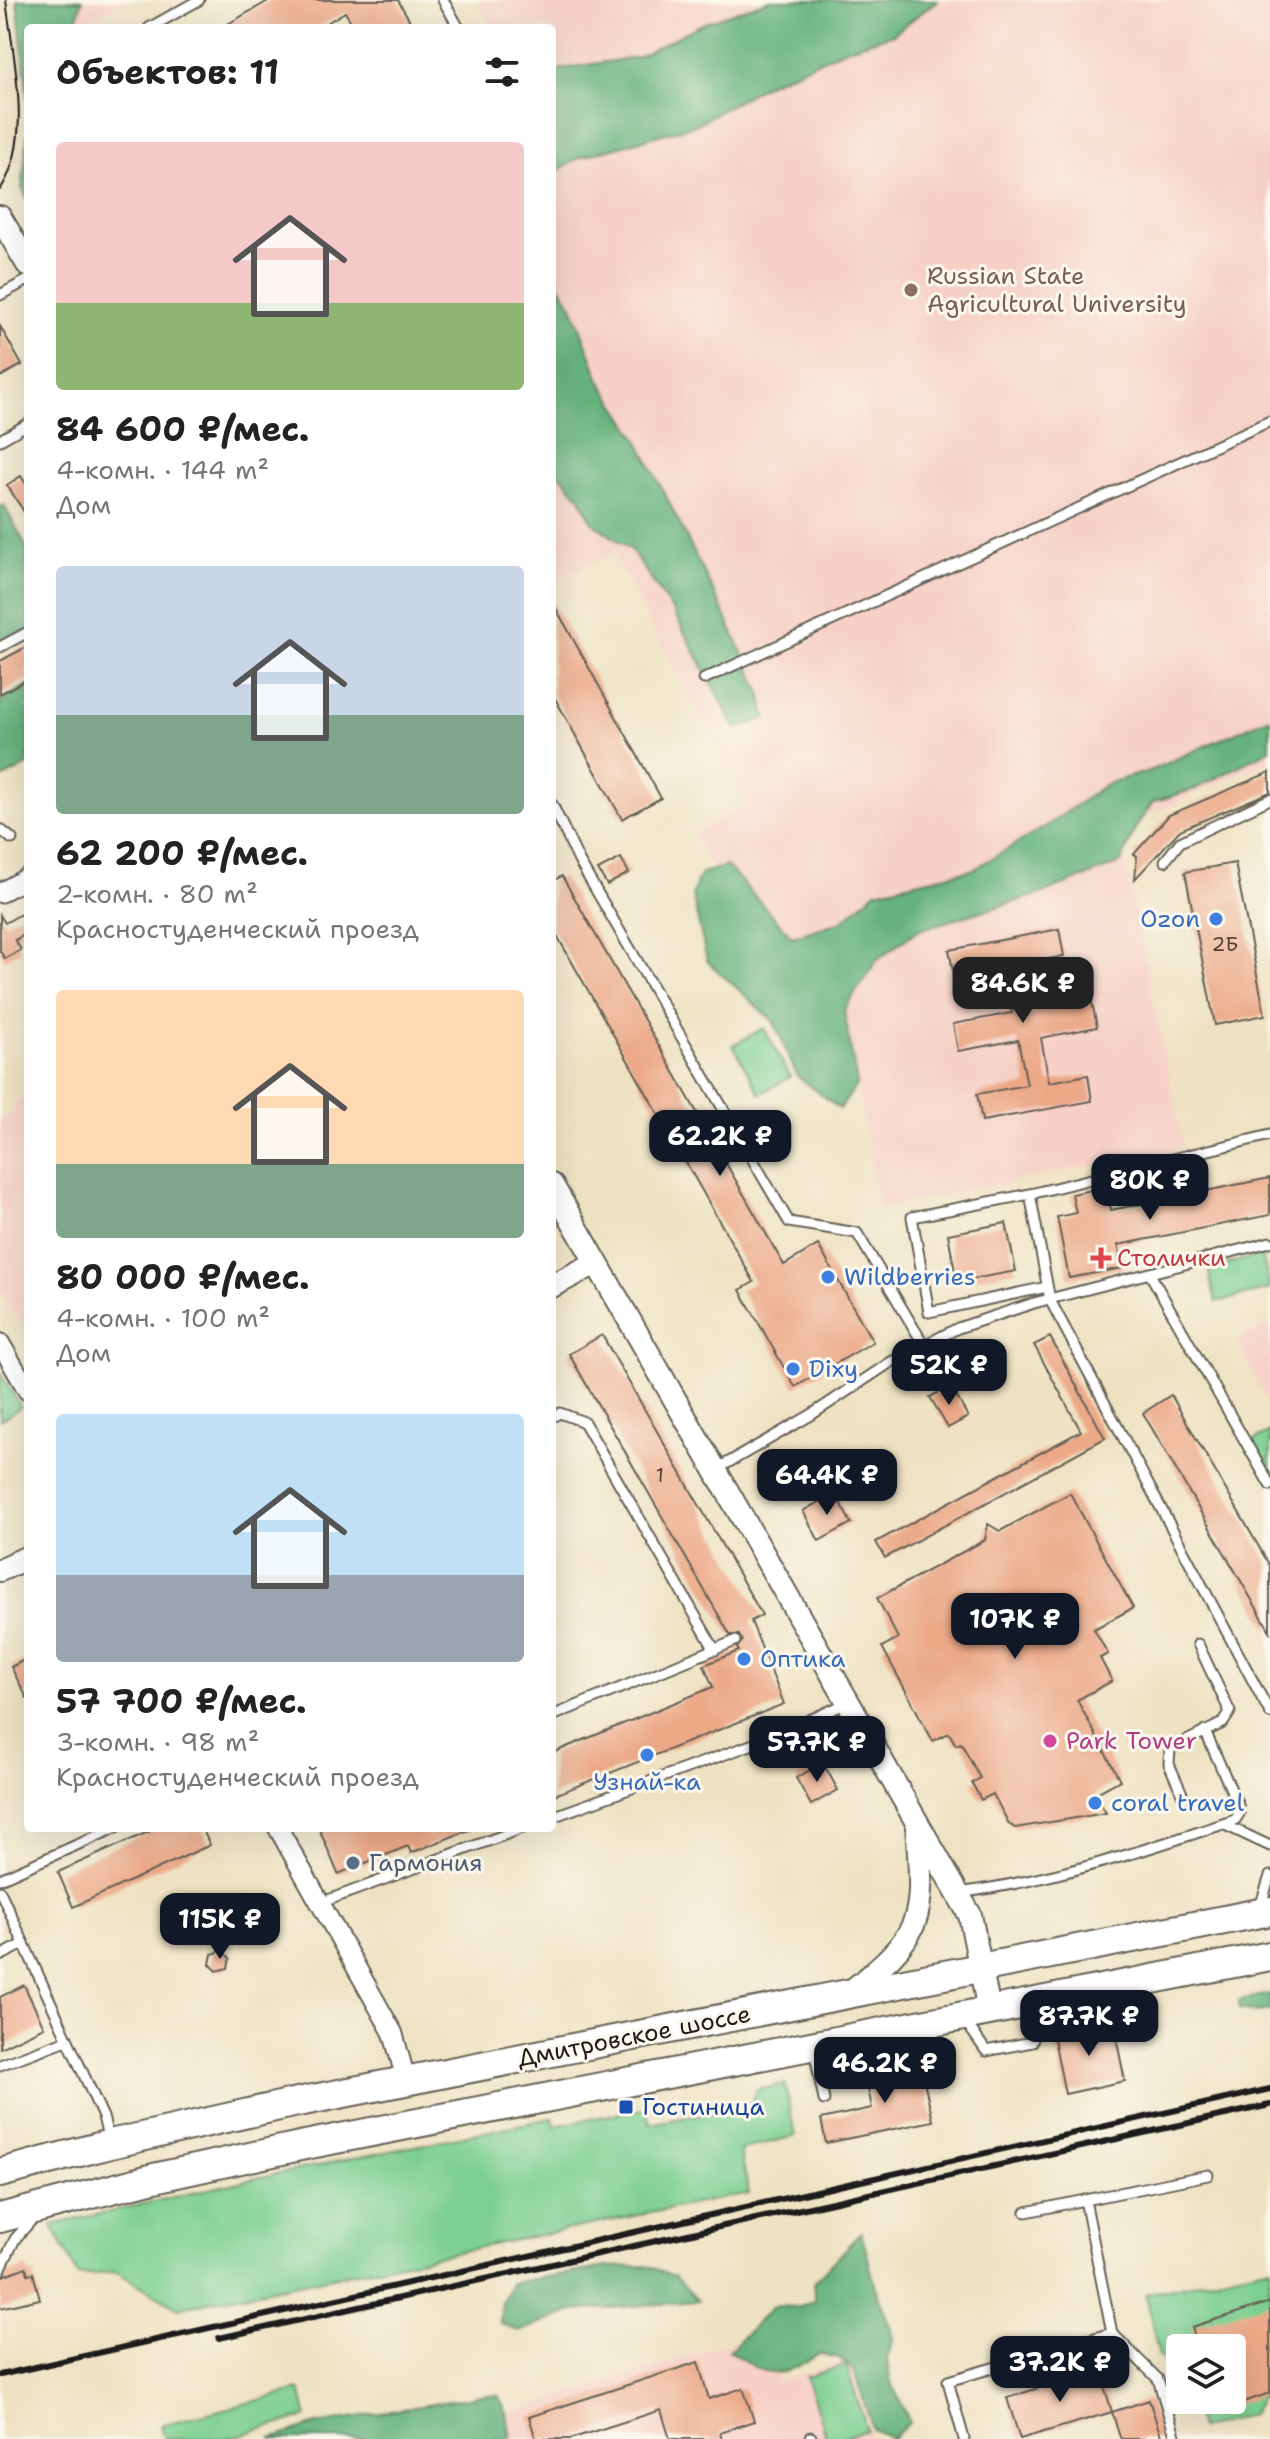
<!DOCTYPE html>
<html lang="ru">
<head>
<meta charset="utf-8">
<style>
	:root { --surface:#fff; --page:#f2f2f2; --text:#222; --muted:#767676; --accent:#111827 }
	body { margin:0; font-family:"Shantell Sans",sans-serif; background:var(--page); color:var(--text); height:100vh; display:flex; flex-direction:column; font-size:30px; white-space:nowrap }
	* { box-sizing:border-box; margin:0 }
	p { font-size:26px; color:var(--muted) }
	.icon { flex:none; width:44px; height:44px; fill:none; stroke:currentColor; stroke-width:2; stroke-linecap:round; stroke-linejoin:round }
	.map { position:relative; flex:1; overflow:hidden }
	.details { position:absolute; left:24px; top:24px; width:532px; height:1808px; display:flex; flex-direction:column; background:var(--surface); border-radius:8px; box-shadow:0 8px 32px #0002 }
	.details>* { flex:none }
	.controls { position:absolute; left:1166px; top:2334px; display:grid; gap:16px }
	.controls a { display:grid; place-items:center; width:80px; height:80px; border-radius:8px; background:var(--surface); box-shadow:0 8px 32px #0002; font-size:40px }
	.price { position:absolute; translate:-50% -68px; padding:0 18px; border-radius:16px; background:var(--accent); color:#fff; font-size:26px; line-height:52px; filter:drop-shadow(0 2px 4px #0008) }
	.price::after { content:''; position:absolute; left:50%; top:48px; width:24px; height:18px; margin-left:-12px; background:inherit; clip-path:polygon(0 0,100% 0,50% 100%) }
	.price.selected { background:#222; color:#fff }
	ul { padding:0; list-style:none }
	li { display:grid; align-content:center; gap:16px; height:424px; padding:0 32px }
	li span { display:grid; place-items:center; height:248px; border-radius:8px; color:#555 }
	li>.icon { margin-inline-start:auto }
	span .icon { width:144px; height:144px; fill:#fffc; stroke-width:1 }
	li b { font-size:34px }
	h2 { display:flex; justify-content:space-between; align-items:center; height:96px; padding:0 32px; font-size:34px }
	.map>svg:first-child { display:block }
	.built { fill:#f7d1c7 }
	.green { fill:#7dcf91; stroke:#4c7656; stroke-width:2 }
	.forest { fill:#66b27b; stroke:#41674c; stroke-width:2 }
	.building { fill:#eca988 }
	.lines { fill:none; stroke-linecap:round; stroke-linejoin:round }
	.service-casing { stroke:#666156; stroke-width:13 }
	.minor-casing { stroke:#666156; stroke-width:22 }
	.tertiary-casing { stroke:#666156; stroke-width:26 }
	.primary-casing { stroke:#666156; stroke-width:32 }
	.service { stroke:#fff; stroke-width:9 }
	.minor { stroke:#fff; stroke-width:18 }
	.tertiary { stroke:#fff; stroke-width:22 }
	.primary { stroke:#fff; stroke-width:28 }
	.tram { stroke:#1c1c1c; stroke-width:2 }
	.rail { stroke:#1c1c1c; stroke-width:6 }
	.education-dot { fill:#8d6e63; stroke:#fbf7ec; stroke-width:3 }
	.shop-dot { fill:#3f7fe0; stroke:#fbf7ec; stroke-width:3 }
	.health-dot { fill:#e0444e; stroke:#fbf7ec; stroke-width:3 }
	.hotel-dot { fill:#d1479c; stroke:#fbf7ec; stroke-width:3 }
	.service-dot { fill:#5c6f8a; stroke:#fbf7ec; stroke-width:3 }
	.transit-dot { fill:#1a4fb4; stroke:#fbf7ec; stroke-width:3 }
	.labels { text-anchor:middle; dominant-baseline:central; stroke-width:6; stroke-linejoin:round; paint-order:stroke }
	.number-label { font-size:20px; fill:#503f37 }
	.education-label { font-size:24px; fill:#785e54; stroke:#fbf7ec; text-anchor:start }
	.shop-label { font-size:24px; fill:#366cbe; stroke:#fbf7ec; text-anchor:start }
	.health-label { font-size:24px; fill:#be3a42; stroke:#fbf7ec; text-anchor:start }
	.hotel-label { font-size:24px; fill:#b23c85; stroke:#fbf7ec; text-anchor:start }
	.service-label { font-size:24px; fill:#4e5e75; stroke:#fbf7ec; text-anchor:start }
	.street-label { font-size:24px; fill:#1c1c1c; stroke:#fbf7ec }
	.transit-label { font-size:24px; fill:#164399; stroke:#fbf7ec; text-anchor:start }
</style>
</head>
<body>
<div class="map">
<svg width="1270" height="2439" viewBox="0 0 1270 2439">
	<rect width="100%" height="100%" fill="#fbf7ec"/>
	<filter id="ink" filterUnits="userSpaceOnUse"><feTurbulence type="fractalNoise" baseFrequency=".0125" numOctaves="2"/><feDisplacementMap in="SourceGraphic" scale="16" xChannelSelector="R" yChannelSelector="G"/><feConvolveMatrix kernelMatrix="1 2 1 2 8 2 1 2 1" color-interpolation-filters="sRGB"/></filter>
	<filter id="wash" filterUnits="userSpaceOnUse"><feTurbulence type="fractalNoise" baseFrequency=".006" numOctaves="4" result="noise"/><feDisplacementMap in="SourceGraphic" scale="32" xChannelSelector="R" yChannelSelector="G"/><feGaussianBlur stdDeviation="1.8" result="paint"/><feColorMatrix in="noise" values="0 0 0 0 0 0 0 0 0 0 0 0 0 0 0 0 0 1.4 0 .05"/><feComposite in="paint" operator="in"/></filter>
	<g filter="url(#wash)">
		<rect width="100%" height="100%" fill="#efe2c2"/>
		<g class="built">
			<path d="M27,0H127L70,28Z"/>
			<path d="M477,0H1270V760L1119,829L1183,1147L879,1208L844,1010L777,984L693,834L748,804L612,553L558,579L552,568V28H491Z"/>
			<path d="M28,1094V1336L0,1289V1120L16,1110L13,1103Z"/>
			<path d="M1270,1325V1405L1236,1340Z"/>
			<path d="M762,2332L778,2381L847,2360L872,2439H432Z"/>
		</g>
		<g class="green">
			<path d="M764,1028L790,1077L760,1094L733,1045Z"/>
			<path d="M1262,1255L1270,1289L1216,1302L1208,1269Z"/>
			<path d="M0,1372L21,1407L0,1420Z"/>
			<path d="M1270,1432V1473L1253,1441Z"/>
			<path d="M785,2084L795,2136L740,2150L749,2193L178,2308L117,2272L78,2276L52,2225L261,2177L553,2118L555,2126L646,2108L650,2124L750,2105L756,2090Z"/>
			<path d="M1270,2266V2395L1261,2398L1251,2414L1200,2429L1191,2400H1232V2348H1180V2370L1159,2357L1146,2294Z"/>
			<path d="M846,2365L867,2430L838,2439H827L806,2377Z"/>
			<path d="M300,2390L307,2417L224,2439H165L161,2425Z"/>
		</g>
		<g class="forest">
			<path d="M17,0H82L75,28H28V101Z"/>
			<path d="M770,0H938L893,34L846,49L767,84L695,125L581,157L552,174V77L561,69L638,57L704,23Z"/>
			<path d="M28,130V203L22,187Z"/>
			<path d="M552,273L572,306L600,380L637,438L725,615L761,693L766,718L736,729L674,613L631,550L593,523L579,496L552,465Z"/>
			<path d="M4,505L28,550V641L22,631L0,642V507Z"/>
			<path d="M28,685V765L0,780V701Z"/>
			<path d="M1270,717V750L1195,789L1153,802L1135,829L1121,863L1044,893L918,930L877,960L844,1010L857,1084L840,1109L797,1076L774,1022L707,961L692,894L701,873L727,866L792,937L842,921L876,891L974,869L1048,825L1106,784L1149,771Z"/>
			<path d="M1270,1994V2010L1255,2012L1239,2009V2000Z"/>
			<path d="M861,2232L879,2298L894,2337L887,2358L890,2380L910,2422L892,2439L873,2430L854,2371L839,2358L820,2354C773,2380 774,2380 729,2351L773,2306L798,2307L815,2300L813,2283Z"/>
			<path d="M647,2266L675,2276L698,2301L572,2311L519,2332L500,2323L502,2303L511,2283L606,2267Z"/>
			<path d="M498,2395L507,2413L511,2439H271L317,2424L478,2396Z"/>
		</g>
		<g id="blocks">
			<g class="building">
				<path d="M270,0H398L414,28H355L345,12L318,28H221Z"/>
				<path d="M0,326L22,365L0,377Z"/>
				<path d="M21,476L28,487V518L7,485Z"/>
				<path d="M552,601L661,798L622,819L552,693Z"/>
				<path d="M28,646V679L0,694V661Z"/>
				<path d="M1270,772V792L1180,830L1135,879L1137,856L1134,854L1169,815Z"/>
				<path d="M621,858L629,873L607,885L598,870Z"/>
				<path d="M1235,863L1265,1015L1215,1025L1185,872Z"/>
				<path d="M562,876L784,1265L818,1245L873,1342L795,1387L740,1290L754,1282L552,927V881Z"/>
				<path d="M28,910V933L15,940L21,950L5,959L0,951V915L5,923Z"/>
				<path d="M1059,929L1064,956L1027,963L1035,1008L1091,997L1097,1027L1041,1038L1049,1082L1088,1075L1092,1101L982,1121L977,1094L1027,1085L1018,1040L958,1051L953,1024L1012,1013L1003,968L954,976L949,950Z"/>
				<path d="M1270,1178V1215L1118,1245L1123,1268L1069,1278L1057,1217L1076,1213L1072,1194L1106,1187L1111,1210Z"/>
				<path d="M1006,1223L1016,1271L957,1282L948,1234Z"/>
				<path d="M602,1335L762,1615L751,1621L784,1704L552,1796V1753L713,1687L704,1665L739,1651L737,1648L742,1641L739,1635H730L569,1354Z"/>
				<path d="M1050,1337L1105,1438L885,1558L876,1542L1081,1431L1034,1345Z"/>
				<path d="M951,1386L968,1417L948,1428L930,1397Z"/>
				<path d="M1171,1395L1270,1566V1631L1143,1413Z"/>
				<path d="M835,1493L851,1523L819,1541L803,1511Z"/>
				<path d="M1070,1493L1133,1608L1094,1629L1108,1654L1100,1658L1112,1681L1077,1700L1120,1780L1095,1794L1106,1813L1015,1828L1009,1824L993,1794L981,1800L972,1783L980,1778L961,1743L956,1745L949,1733L933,1741L882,1647L898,1638L877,1598L985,1540L988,1524L1000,1531Z"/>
				<path d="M28,1658V1700L11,1667Z"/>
				<path d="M823,1763L838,1790L811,1805L796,1778Z"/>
				<path d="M157,1828H202L210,1845L73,1907L58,1872Z"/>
				<path d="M319,1828H471V1829L411,1853L408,1846L338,1874Z"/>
				<path d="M222,1951L230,1958L228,1968L217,1971L210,1964L212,1954Z"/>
				<path d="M24,1985L44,2027L0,2048V1997Z"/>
				<path d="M1113,2022L1125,2081L1065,2094L1053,2034Z"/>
				<path d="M920,2063L933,2121L826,2143L821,2119L872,2108L865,2074Z"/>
				<path d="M26,2267L28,2274L33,2273L40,2299L0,2308V2277Z"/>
				<path d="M1270,2302V2393L1232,2406V2348H1199L1192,2327Z"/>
				<path d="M698,2362L709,2399L743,2388L754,2421L720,2432L722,2439H670L661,2410L570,2439H536L529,2417Z"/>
				<path d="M1099,2369L1112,2412L1020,2439L1007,2398Z"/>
				<path d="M1149,2400L1162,2439H1121L1112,2412Z"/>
			</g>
		</g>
	</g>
	<g filter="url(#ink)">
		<use href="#blocks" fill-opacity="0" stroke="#666156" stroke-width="2"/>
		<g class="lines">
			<g class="service-casing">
				<g id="service">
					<path d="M443,0L459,28"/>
					<path d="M149,28L199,0"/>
					<path d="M0,295L28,280"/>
					<path d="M0,440L28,424"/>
					<path d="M0,647L28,632"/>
					<path d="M704,679L1270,421"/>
					<path d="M552,804L579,861L789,1222L857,1233L924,1345"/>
					<path d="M0,829L12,839"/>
					<path d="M1165,861L1180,842L1270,799"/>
					<path d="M1270,1135L1030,1194L1050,1300L1270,1713"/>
					<path d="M1119,1159L1122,1173"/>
					<path d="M1030,1194L912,1217L929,1312L1047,1287"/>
					<path d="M1150,1274L1270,1485"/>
					<path d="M552,1417L560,1413L584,1422L715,1650"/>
					<path d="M717,1469L811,1415L891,1362L958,1328L1034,1303L1270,1242"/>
					<path d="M552,1716L735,1641"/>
					<path d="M1184,1798L1169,1764L1170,1749L1223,1723L1230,1712L1198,1644"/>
					<path d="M552,1817L770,1738L847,1703"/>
					<path d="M1223,1824L1270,1846"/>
					<path d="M0,1879L115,1828"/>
					<path d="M0,1891L103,2117L109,2140"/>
					<path d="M958,1893C1052,1881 1146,1850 1235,1820L1239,1814L1238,1805L1205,1731"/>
					<path d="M320,1903L523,1828"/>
					<path d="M1260,1907L1270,1876"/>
					<path d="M0,1956L24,1944"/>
					<path d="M966,2022L986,2051L1032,2042L1044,2005"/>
					<path d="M814,2049L824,2100"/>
					<path d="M0,2065L67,2040"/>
					<path d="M1085,2200L1112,2333"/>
					<path d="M1026,2212L1208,2175"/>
					<path d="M0,2270L15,2239L35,2216"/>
					<path d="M811,2437V2439"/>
					<path d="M964,2439L948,2381L1112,2333L1158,2379L1176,2439"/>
				</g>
			</g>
			<g class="minor-casing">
				<g id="minor">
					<path d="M0,893L28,877"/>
					<path d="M0,1343L28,1391"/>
					<path d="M278,1828L393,2033L406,2080"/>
				</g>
			</g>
			<g class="tertiary-casing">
				<g id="tertiary">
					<path d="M0,217L28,265"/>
					<path d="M552,1185L970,1915L989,2010"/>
					<path d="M552,1286L596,1263"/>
					<path d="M0,1570L28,1557"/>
					<path d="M847,1995C923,1932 925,1925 917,1827"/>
				</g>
			</g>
			<g class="primary-casing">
				<g id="primary">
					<path d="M0,2173L110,2144L293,2103L1270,1911"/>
					<path d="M0,2218L154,2178L300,2146L1270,1956"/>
				</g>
			</g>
			<use href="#service" class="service"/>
			<use href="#minor" class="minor"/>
			<use href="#tertiary" class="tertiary"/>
			<use href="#primary" class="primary"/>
			<path class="tram" d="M0,190C34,140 13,58 6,0"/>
			<g class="rail">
				<path d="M219,2338L1270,2105"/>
				<path d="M0,2375L1270,2089"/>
			</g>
		</g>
	</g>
	<circle class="education-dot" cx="911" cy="290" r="8"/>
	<g class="shop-dot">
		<circle cx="1216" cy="919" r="8"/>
		<circle cx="828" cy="1277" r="8"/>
		<circle cx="793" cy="1369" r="8"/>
		<circle cx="744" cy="1659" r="8"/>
		<circle cx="647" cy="1755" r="8"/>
		<circle cx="1095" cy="1803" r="8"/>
	</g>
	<path class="health-dot" d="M1097 1246h8v8h8v8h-8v8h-8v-8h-8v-8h8z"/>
	<circle class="hotel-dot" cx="1050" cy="1741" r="8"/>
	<circle class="service-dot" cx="353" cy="1863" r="8"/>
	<rect class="transit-dot" x="618" y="2099" width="16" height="16" rx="4"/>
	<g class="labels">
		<g class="number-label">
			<text x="1225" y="944">2Б</text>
			<text x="660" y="1475">1</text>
		</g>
		<g class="education-label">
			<text x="927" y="276">Russian State<tspan x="927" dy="28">Agricultural University</tspan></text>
		</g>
		<g class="shop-label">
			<text x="1200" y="919" text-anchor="end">Ozon</text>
			<text x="844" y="1277">Wildberries</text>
			<text x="809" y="1369">Dixy</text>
			<text x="760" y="1659">Оптика</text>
			<text x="647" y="1782" text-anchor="middle">Узнай-ка</text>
			<text x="1111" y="1803">coral travel</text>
		</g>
		<g class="health-label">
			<text x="1117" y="1258">Столички</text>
		</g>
		<g class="hotel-label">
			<text x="1066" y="1741">Park Tower</text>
		</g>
		<g class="service-label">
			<text x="369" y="1863">Гармония</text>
		</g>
		<g class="street-label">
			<text transform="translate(634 2036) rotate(-11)">Дмитровское шоссе</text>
		</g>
		<g class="transit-label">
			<text x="642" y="2107">Гостиница</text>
		</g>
	</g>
</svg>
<div class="controls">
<a><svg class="icon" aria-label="layers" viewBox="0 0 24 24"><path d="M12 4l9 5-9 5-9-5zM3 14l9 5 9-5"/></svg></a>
</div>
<b class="price selected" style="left:1023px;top:1025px">84.6K ₽</b>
<b class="price" style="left:720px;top:1178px">62.2K ₽</b>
<b class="price" style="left:1150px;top:1222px">80K ₽</b>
<b class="price" style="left:949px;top:1407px">52K ₽</b>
<b class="price" style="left:827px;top:1517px">64.4K ₽</b>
<b class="price" style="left:1015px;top:1661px">107K ₽</b>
<b class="price" style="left:817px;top:1784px">57.7K ₽</b>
<b class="price" style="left:220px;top:1961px">115K ₽</b>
<b class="price" style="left:1089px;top:2058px">87.7K ₽</b>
<b class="price" style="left:885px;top:2105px">46.2K ₽</b>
<b class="price" style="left:1060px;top:2404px">37.2K ₽</b>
<section class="details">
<h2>Объектов: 11<svg class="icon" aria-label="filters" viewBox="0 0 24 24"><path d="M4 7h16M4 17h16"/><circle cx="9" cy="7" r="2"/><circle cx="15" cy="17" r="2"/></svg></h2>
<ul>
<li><span style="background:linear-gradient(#f6c9c9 65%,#8fb573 0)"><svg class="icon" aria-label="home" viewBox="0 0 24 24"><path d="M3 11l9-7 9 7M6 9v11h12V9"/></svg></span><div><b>84 600 ₽/мес.</b><p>4-комн. · 144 m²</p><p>Дом</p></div></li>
<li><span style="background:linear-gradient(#c9d6e8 60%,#7fa58c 0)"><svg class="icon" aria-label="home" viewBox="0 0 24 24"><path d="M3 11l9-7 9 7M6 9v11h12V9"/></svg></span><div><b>62 200 ₽/мес.</b><p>2-комн. · 80 m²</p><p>Красностуденческий проезд</p></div></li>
<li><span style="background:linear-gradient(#ffd9b3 70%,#7fa58c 0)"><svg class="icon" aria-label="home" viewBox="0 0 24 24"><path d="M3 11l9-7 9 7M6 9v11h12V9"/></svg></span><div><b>80 000 ₽/мес.</b><p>4-комн. · 100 m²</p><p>Дом</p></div></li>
<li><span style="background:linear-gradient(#bfe0f5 65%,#9aa5b1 0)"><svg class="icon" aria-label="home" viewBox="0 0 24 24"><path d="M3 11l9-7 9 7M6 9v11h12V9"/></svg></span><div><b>57 700 ₽/мес.</b><p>3-комн. · 98 m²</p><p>Красностуденческий проезд</p></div></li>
</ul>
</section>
</div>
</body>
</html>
